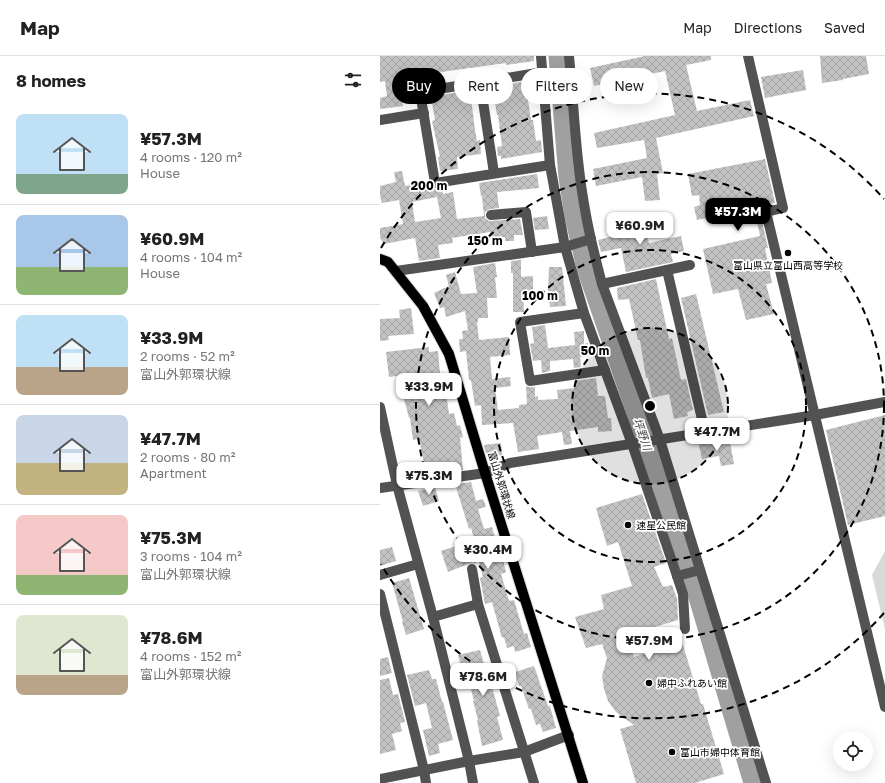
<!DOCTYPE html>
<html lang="en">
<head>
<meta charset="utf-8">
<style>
	:root { --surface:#fff; --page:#f6f6f6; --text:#222; --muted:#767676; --line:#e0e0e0; --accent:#000 }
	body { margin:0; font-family:"Golos Text","Noto Sans JP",sans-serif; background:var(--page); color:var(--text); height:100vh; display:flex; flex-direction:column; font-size:15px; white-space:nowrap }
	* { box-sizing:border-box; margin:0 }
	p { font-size:13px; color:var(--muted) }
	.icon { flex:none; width:22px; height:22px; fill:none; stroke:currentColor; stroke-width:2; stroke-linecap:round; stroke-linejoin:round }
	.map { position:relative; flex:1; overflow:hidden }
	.drawer { display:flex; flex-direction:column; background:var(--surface); width:380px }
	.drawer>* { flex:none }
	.guide { position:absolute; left:12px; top:12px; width:380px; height:36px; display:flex; gap:8px }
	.controls { position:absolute; left:453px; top:675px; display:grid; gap:8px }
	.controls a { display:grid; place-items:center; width:40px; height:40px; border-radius:50%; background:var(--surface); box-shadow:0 4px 16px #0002; font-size:20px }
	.price { position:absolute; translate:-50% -34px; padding:0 9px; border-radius:8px; background:#fff; color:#222; font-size:13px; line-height:26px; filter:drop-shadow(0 1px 2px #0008) }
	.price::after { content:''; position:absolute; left:50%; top:24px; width:12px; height:9px; margin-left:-6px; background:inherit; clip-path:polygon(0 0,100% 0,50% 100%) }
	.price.current { background:var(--accent); color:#fff }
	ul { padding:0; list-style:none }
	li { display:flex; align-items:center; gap:12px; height:100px; padding:0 16px }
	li+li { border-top:1px solid var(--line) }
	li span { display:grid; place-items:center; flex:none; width:112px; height:80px; border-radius:8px; color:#555 }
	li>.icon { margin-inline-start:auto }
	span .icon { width:48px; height:48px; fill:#fffc; stroke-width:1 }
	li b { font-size:17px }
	h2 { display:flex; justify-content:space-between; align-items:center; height:48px; padding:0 16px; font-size:17px }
	.chip { padding:0 14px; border-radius:18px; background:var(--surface); box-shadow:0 4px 16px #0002; font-size:14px; line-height:36px }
	.chip.current { background:var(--accent); color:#fff }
	header { display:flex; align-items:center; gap:24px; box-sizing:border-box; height:56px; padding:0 20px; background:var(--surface); border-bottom:1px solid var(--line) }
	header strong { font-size:19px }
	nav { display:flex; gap:22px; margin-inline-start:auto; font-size:14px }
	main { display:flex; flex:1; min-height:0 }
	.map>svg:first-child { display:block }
	.park { fill:#d9d9d9 }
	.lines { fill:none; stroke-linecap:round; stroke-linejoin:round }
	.river { stroke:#a0a0a0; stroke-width:19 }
	.building { fill:url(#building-cross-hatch); fill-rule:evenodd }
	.major-casing { stroke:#dbdbdb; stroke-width:12 }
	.minor { stroke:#525252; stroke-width:10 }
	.major { stroke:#000; stroke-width:10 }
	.ring { fill:none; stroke:#000; stroke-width:2; stroke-dasharray:7 5 }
	.poi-dot { fill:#000; stroke:#fff; stroke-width:1.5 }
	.labels { text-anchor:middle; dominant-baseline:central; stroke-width:3.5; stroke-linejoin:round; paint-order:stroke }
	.poi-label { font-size:10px; fill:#000; stroke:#fff; text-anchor:start }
	.street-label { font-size:10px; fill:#000; stroke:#fff }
	.water-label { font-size:11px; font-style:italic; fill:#414141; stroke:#fff }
	.centre { fill:#000; stroke:#fff; stroke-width:2 }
	.ring-label { font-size:12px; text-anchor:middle; font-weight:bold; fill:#000; stroke:#fff; stroke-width:3.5; stroke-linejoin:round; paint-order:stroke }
</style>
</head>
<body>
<header>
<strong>Map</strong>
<nav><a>Map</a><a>Directions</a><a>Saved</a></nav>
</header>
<main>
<section class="drawer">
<h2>8 homes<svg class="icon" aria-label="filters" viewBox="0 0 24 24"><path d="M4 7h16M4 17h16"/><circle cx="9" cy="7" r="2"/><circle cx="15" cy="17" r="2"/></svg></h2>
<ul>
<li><span style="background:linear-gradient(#bfe0f5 75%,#7fa58c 0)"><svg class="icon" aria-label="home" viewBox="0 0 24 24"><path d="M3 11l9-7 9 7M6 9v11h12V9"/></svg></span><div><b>¥57.3M</b><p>4 rooms · 120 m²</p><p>House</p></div></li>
<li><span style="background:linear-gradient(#a9c7e8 65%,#8fb573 0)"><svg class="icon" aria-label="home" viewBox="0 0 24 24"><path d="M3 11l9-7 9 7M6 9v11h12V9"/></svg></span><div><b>¥60.9M</b><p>4 rooms · 104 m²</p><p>House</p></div></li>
<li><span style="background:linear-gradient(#bfe0f5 65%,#b9a48a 0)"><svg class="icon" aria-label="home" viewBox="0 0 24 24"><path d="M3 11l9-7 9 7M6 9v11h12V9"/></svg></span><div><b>¥33.9M</b><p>2 rooms · 52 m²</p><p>富山外郭環状線</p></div></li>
<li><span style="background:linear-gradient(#c9d6e8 60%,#c2b280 0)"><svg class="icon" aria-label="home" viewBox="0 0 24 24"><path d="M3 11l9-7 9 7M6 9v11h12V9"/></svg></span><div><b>¥47.7M</b><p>2 rooms · 80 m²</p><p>Apartment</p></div></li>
<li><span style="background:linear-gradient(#f6c9c9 75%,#8fb573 0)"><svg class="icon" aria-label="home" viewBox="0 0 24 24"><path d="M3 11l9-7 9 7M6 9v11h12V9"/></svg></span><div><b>¥75.3M</b><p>3 rooms · 104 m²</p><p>富山外郭環状線</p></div></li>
<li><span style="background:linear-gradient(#dfe7d0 75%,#b9a48a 0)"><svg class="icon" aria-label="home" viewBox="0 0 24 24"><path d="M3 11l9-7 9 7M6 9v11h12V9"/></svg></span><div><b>¥78.6M</b><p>4 rooms · 152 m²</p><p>富山外郭環状線</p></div></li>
</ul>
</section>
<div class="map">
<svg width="505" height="727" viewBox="0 0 505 727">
	<defs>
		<pattern id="building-cross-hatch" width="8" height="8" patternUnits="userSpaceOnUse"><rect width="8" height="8" fill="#c2c2c2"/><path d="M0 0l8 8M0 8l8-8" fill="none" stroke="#a5a5a5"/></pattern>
	</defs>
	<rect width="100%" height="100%" fill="#fff"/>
	<path class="park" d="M505,495V573L492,519Z"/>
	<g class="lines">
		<path class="river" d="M178,0L188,121L194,160L206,212L309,511L373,727"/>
	</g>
	<g class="building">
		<path d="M0,0H154V5L126,9V7L32,20L34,33L20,35L23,50L0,53V42L7,40L5,25L0,26Z"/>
		<path d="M265,0H331V4L306,9L317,55L370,44L374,60L276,82L283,117L277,118L280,144L265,145L262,121L216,130L213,113L267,102L264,84L217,92L214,77L295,59L285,15L214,30L210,12Z"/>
		<path d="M440,0H486L489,18L463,23V24L442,27Z"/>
		<path d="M423,14L426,34L385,42L381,21Z"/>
		<path d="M147,25L149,36L147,37L151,64H153L156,85L161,84L162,96L121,103V100H118L117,91L122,90L118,59H117L114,41H112L111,33L114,32L113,31Z"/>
		<path d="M90,34L95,74L97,85L100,84L101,98L77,101L78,113L60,115L58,101H60L52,65L55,64L51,41Z"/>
		<path d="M385,103L395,147L382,150L380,157L388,192H385L392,227L386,228L394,258L366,264L358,233L333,238L323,193L380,180L374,152L317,164L314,151L320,149L319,139L312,140L308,118Z"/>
		<path d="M22,115L25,130L41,127L42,133L50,131L56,133L62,132L63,138L73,136L77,163L104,160L102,140H101L99,127L157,118L159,132L117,136L119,152L110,153L105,156V162L109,165L140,163L143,179H134V185H125V181H110V176L72,182L73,187L58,189L60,202L39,205L35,182L4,188L0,182V172L23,168L19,144L2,147L0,140V130L16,126L14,116ZM57,141L61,162L35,166L32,146Z"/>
		<path d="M167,160L169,173L155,174L153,162Z"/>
		<path d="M263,163L269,187L301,180L304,195L291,198L293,206L246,216L241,192L221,196L218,184L230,181L228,170Z"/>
		<path d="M141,204V221L153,220V236H143L144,256H133V217H131V205Z"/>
		<path d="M115,207L117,221H115L117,242H107L108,262H98V266H97L99,284L129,281L130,299L110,301L112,323L130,321L131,330L115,332L118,354L139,352V349L147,348L146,330L148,331H155V341L158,340V344L178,343L177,334L194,332V325L216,322L218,340H225L228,362H231L232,375L218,376V371L190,375L192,388L184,389L182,376L157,380L159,393L138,396L133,367L102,369L101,349L95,350L91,324H89L86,295L80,296L79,283H83L82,275L88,274L85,255L66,261L64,251L60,252L54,237L69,230L66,219L75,216L81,238L97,237L93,211Z"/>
		<path d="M169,211H182L186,250L170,251L168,234Z"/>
		<path d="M276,223L289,283L292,282L301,324L306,323L313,354L307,356L308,360L294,363L289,338L272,342L268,322H266L260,284H258L249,243L238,244L237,232Z"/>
		<path d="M316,238L344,356L328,359L301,242Z"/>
		<path d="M31,252L34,278L8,280L9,284L0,285V263L20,262L19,254Z"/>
		<path d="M165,269L168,292L195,289L194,276L204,275V288L208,287L210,300L200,301L201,311L194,312L193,303L170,305V315L162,317L161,304L153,305L150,288L154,287L152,271Z"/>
		<path d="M49,291V296L58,295L60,317H66L68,329L65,330L69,358L74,357L77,370L80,369L83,381L80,382L83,414L71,415V414H68L67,406L45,411L39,383L33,384L30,362H29L24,343L40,339L38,317L9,321L6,296Z"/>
		<path d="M505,359V460L468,469L446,374Z"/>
		<path d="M331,382L333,390L350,386L354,408L341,410L339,400L322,403L318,385Z"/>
		<path d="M121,387L122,399L107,401L104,389Z"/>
		<path d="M91,426L96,445L103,443L106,451L98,453L104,473L112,471L116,485L110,487L116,506L123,504L126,516L121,518L129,545L134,544L144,578L147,577L151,591L135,596L134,590L127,592L124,581L122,582L112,546L105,548L100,522L103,521L99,505L91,507L68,516L61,495L79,489L83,500L98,495L91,472L89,473L75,428Z"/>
		<path d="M55,431L59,445L43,450L38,435Z"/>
		<path d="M262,438L286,507L274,511L283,531L292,529L297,543L298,564L248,579L254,601L302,586L321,648H323L344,718L315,727H256L240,673L254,669L236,656L228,645L224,633L222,620L227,602L222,588L206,592L195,561L224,553L221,539L252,530L238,486L227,490L216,452Z"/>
		<path d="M12,491L16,505L0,510V494Z"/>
		<path d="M29,522L44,573L26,579L22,566H23L12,527Z"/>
		<path d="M100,594L106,615L112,614L116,626L111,627L120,660L117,661L123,684L102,690L97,664H98L93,645H94L86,614L82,615L78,599Z"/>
		<path d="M8,601L12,617L0,620V603Z"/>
		<path d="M154,610L168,650H170L176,672L163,676L160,668L156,669L151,653H149L141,630H139L135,616Z"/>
		<path d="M49,614L52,623H56L62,646H63L73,684L58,688L60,697L49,700L43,674L52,672L46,647L35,650L27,619Z"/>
		<path d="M9,622L13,639L18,638L25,666L20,667L22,675L12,678L16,694L0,698V624Z"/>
	</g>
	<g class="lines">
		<g class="major-casing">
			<path id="major" d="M0,203L8,206L43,250L69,298L105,417L203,727"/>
		</g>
		<g class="minor">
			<path d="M161,0L170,109L185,191L204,257L252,388L294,511L303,538L305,573"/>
			<path d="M189,0C194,53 196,107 206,159C210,182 216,205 222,228L280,384L386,727"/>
			<path d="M368,0L403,152L386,156L505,651"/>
			<path d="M163,16L40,36L55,127L170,109"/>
			<path d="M100,26L114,117"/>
			<path d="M0,64L44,57"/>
			<path d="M111,159L146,156L152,196"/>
			<path d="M287,214L325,376"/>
			<path d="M16,215L185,191L211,183"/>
			<path d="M222,228L310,209"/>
			<path d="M204,257L140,266L150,325L225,314"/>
			<path d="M0,351L17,429L53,561L89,705L93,727"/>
			<path d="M0,432L105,417L130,407L435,359L505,346"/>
			<path d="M92,513L98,548L154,727"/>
			<path d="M0,519L38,508"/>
			<path d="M297,520L320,514"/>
			<path d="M0,538L44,714L46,727"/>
			<path d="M53,561L98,548"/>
			<path d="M0,723L89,705L144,696L189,679"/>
		</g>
		<use href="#major" class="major"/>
	</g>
	<circle cx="270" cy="350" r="78" fill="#000" fill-opacity=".12"/>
	<g class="ring">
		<circle cx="270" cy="350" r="78"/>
		<circle cx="270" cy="350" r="156"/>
		<circle cx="270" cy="350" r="234"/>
		<path d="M504 557A312 312 0 0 1 1 508M1 192A312 312 0 0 1 504 143"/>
	</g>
	<g class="poi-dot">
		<circle cx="408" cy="197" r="4"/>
		<circle cx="248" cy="469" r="4"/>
		<circle cx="269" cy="627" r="4"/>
		<circle cx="292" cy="696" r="4"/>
	</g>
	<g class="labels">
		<g class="poi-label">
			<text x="408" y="209" text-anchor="middle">富山県立富山西高等学校</text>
			<text x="256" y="469">速星公民館</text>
			<text x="277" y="627">婦中ふれあい館</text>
			<text x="300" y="696">富山市婦中体育館</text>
		</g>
		<g class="street-label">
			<text transform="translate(122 429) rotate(73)">富山外郭環状線</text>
		</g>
		<g class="water-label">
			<text transform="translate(263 378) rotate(71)">坪野川</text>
		</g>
	</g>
	<circle cx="270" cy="350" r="6" class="centre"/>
	<g class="ring-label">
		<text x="49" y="134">200 m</text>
		<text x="105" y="189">150 m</text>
		<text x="160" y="244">100 m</text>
		<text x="215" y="299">50 m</text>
	</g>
</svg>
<div class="controls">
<a><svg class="icon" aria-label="locate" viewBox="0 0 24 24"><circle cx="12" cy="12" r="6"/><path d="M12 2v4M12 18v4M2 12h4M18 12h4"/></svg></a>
</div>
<b class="price current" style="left:358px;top:176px">¥57.3M</b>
<b class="price" style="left:260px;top:190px">¥60.9M</b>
<b class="price" style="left:49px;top:351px">¥33.9M</b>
<b class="price" style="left:337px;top:396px">¥47.7M</b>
<b class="price" style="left:49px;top:440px">¥75.3M</b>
<b class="price" style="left:108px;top:514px">¥30.4M</b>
<b class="price" style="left:269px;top:605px">¥57.9M</b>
<b class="price" style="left:103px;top:641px">¥78.6M</b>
<div class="guide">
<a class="chip current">Buy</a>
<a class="chip">Rent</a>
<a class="chip">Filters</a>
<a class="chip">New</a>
</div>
</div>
</main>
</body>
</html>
